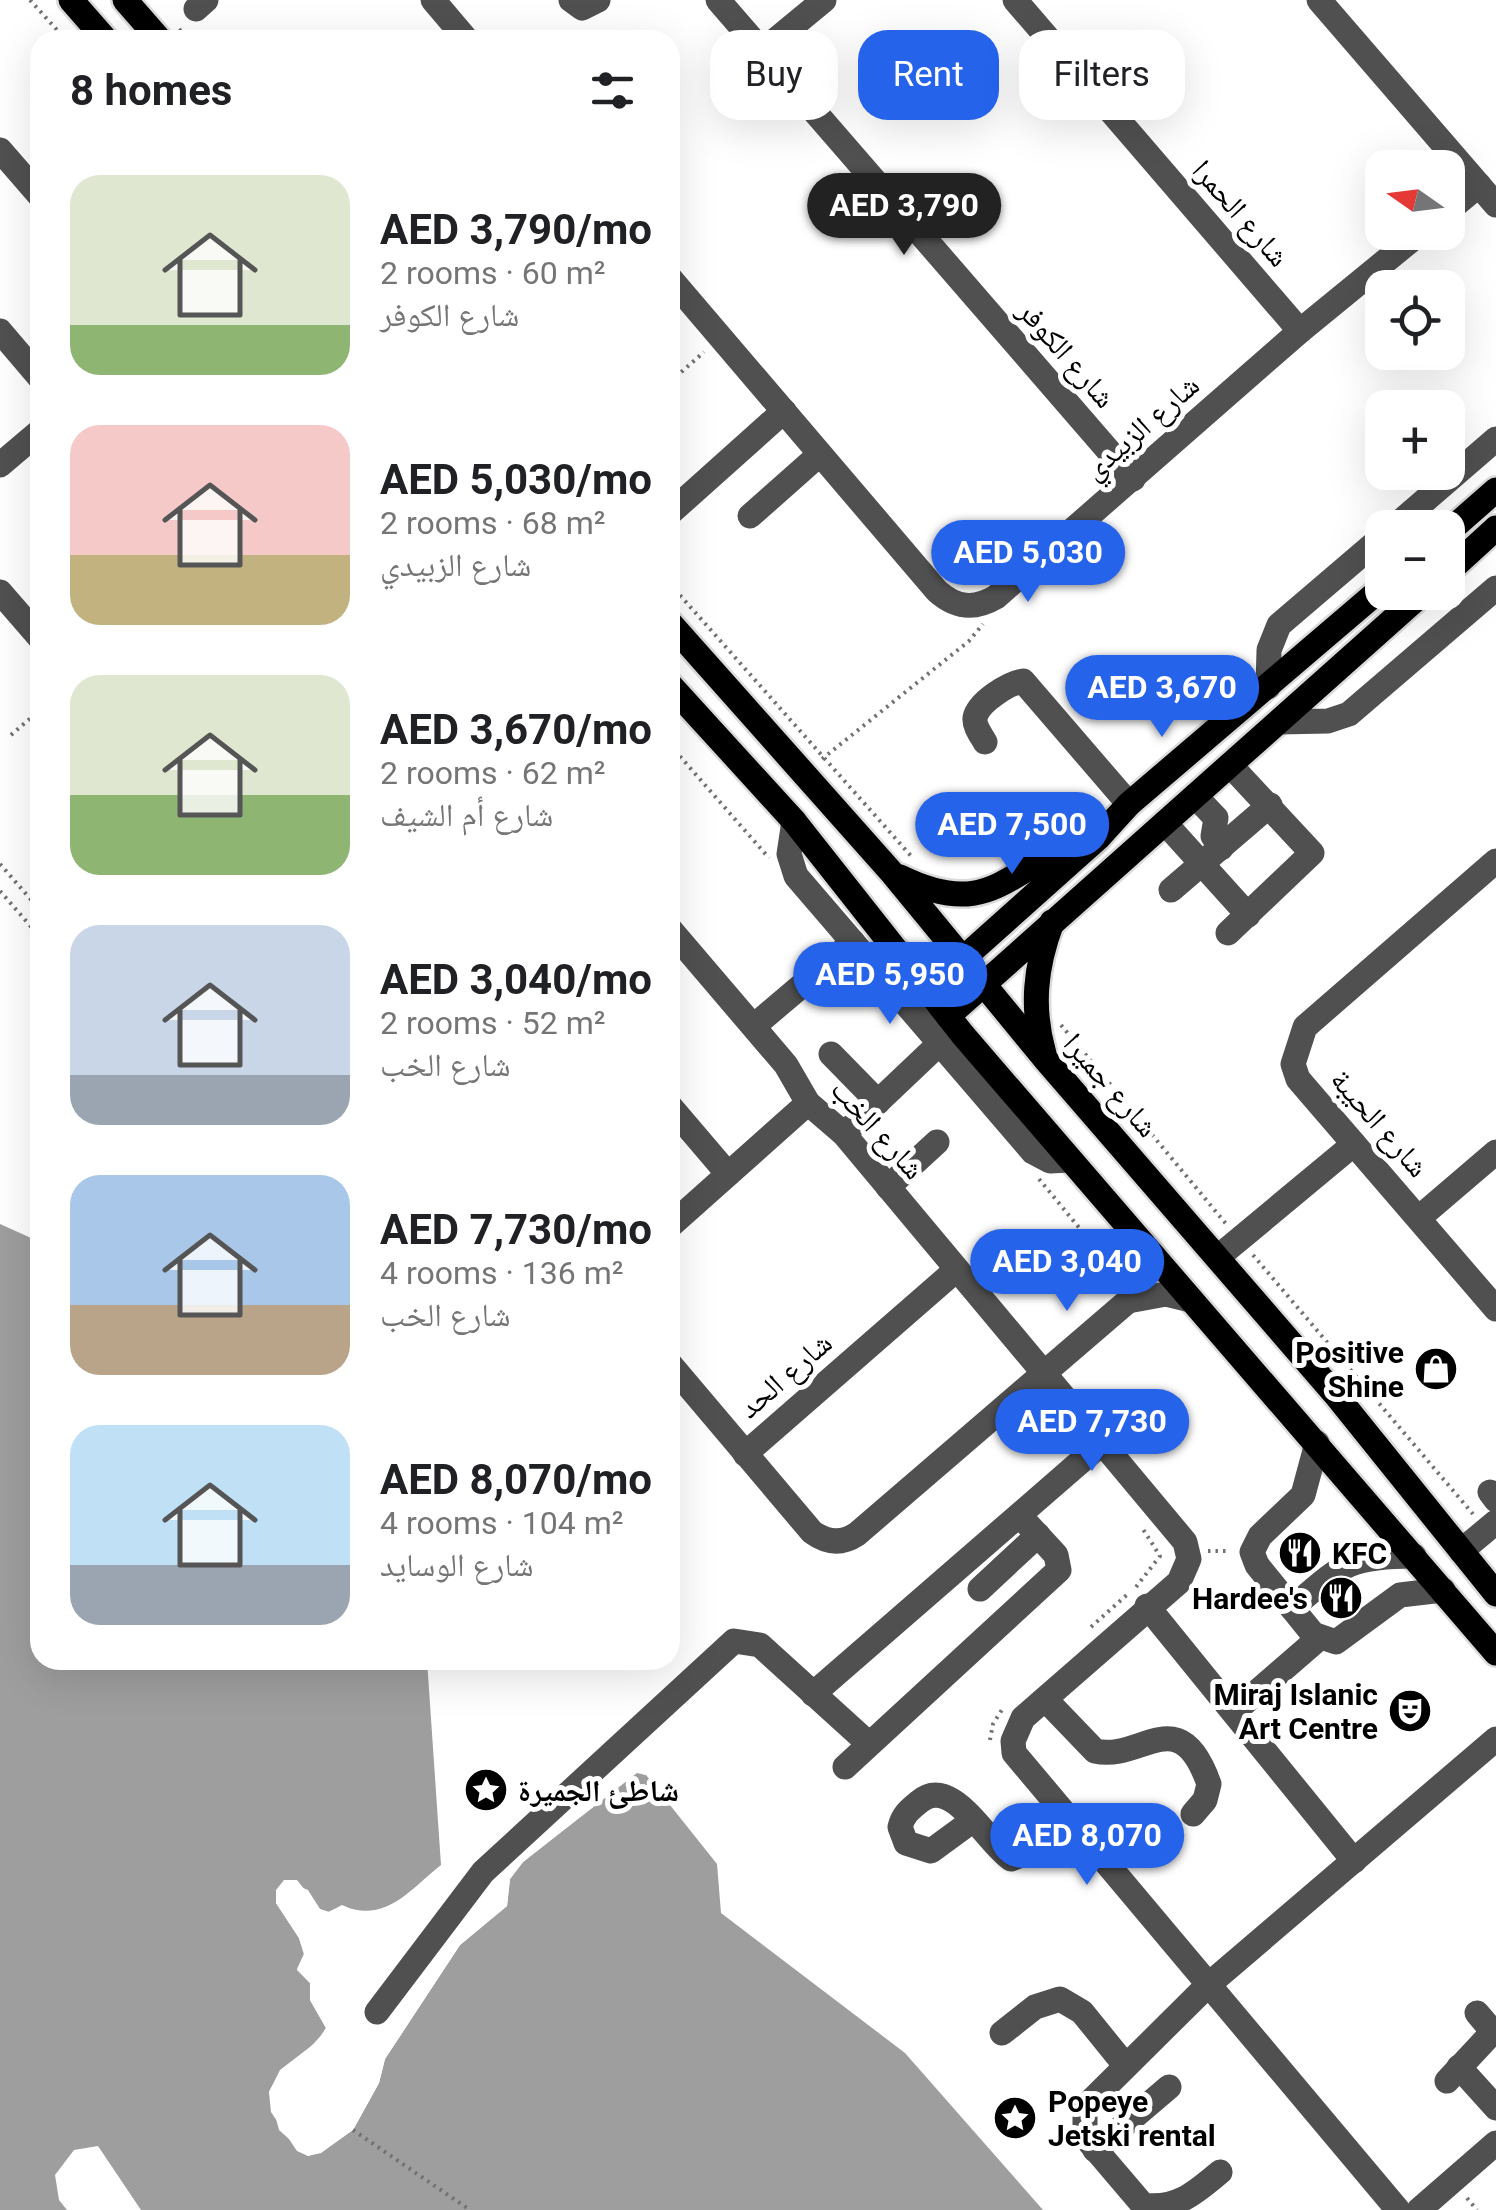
<!DOCTYPE html>
<html lang="en">
<head>
<meta charset="utf-8">
<style>
	:root { --surface:#fff; --page:#f2f2f2; --text:#202124; --muted:#757577; --accent:#2563eb }
	body { margin:0; font-family:Roboto,"Noto Naskh Arabic",sans-serif; background:var(--page); color:var(--text); height:100vh; display:flex; flex-direction:column; font-size:38px; white-space:nowrap }
	* { box-sizing:border-box; margin:0 }
	p { font-size:32px; color:var(--muted) }
	.icon { flex:none; width:55px; height:55px; fill:none; stroke:currentColor; stroke-width:2; stroke-linecap:round; stroke-linejoin:round }
	.map { position:relative; flex:1; overflow:hidden }
	.sheet { position:absolute; left:30px; top:30px; width:650px; height:1640px; display:flex; flex-direction:column; background:var(--surface); border-radius:30px; box-shadow:0 10px 40px #0002 }
	.sheet>* { flex:none }
	.banner { position:absolute; left:710px; top:30px; width:635px; height:90px; display:flex; gap:20px }
	.needle { width:65px; rotate:284deg }
	.controls { position:absolute; left:1365px; top:150px; display:grid; gap:20px }
	.controls a { display:grid; place-items:center; width:100px; height:100px; border-radius:20px; background:var(--surface); box-shadow:0 10px 40px #0002; font-size:50px }
	.price { position:absolute; translate:-50% -85px; padding:0 22px; border-radius:35px; background:var(--accent); color:#fff; font-size:32px; line-height:65px; filter:drop-shadow(0 2px 5px #0008) }
	.price::after { content:''; position:absolute; left:50%; top:60px; width:30px; height:22px; margin-left:-15px; background:inherit; clip-path:polygon(0 0,100% 0,50% 100%) }
	.price.current { background:#222; color:#fff }
	ul { padding:0; list-style:none }
	li { display:flex; align-items:center; gap:30px; height:250px; padding:0 40px }
	li span { display:grid; place-items:center; flex:none; width:280px; height:200px; border-radius:30px; color:#555 }
	li>.icon { margin-inline-start:auto }
	span .icon { width:120px; height:120px; fill:#fffc; stroke-width:1 }
	li b { font-size:42px }
	h2 { display:flex; justify-content:space-between; align-items:center; height:120px; padding:0 40px; font-size:42px }
	.pill { padding:0 35px; border-radius:30px; background:var(--surface); box-shadow:0 10px 40px #0002; font-size:35px; line-height:90px }
	.pill.current { background:var(--accent); color:#fff }
	.map>svg:first-child { display:block }
	.water { fill:#9e9e9e }
	.pier { fill:#fff }
	.lines { fill:none; stroke-linecap:round; stroke-linejoin:round }
	.major-casing { stroke:#dbdbdb; stroke-width:30 }
	.path { stroke:#727272; stroke-width:4; stroke-dasharray:2.5 5; stroke-linecap:butt }
	.minor { stroke:#505050; stroke-width:25 }
	.major { stroke:#000; stroke-width:25 }
	.labels { text-anchor:middle; dominant-baseline:central; stroke-width:10; stroke-linejoin:round; paint-order:stroke }
	.street-label { font-size:30px; fill:#000; stroke:#fff }
	.poi-label { font-size:30px; font-weight:bold; fill:#000; stroke:#fff; text-anchor:end }
</style>
</head>
<body>
<div class="map">
<svg width="1496" height="2210" viewBox="0 0 1496 2210">
	<rect width="100%" height="100%" fill="#fff"/>
	<path class="water" d="M0,1224L40,1242V1660H427L441,1865C408,1891 387,1923 342,1906L328,1912L320,1909L308,1890L284,1880L276,1903L299,1938L304,1954L297,1970L310,1983V2000L326,2028C310,2054 283,2064 269,2092L279,2130L308,2156L353,2130L379,2083L385,2059L460,1945L507,1906L510,1879L523,1862L637,1772L646,1775L717,1864L721,1913L905,2053L1043,2210H141L98,2146L74,2150L55,2175L59,2200L67,2210H0Z"/>
	<path class="pier" d="M634,1768H642L646,1775L637,1773L523,1862L510,1879L507,1906L460,1945L385,2059L379,2083L353,2130L321,2153L308,2156L297,2151L271,2112L269,2092L280,2070L319,2040L326,2028L310,2000V1983L297,1969L304,1954L299,1938L276,1903V1890L284,1880H297L320,1909L329,1912L342,1905L361,1913L396,1906L446,1862L445,1869L398,1910L362,1918L342,1911L329,1917L318,1913L295,1885H286L281,1892V1901L304,1936L309,1953L303,1968L315,1981V1998L331,2028L323,2043L284,2074L274,2093L284,2128L309,2151L349,2126L375,2081L381,2056L456,1942L502,1903L506,1878L519,1859Z"/>
	<g class="lines">
		<g class="major-casing">
			<g id="major">
				<path d="M71,0L106,40"/>
				<path d="M125,0L160,40"/>
				<path d="M1448,532L1496,490"/>
				<path d="M1448,572L1496,528"/>
				<path d="M670,623L893,874L1046,1060L1335,1394L1496,1594"/>
				<path d="M670,685L794,821L963,1035L1496,1653"/>
				<path d="M900,877C992,922 1006,867 1084,842"/>
				<path d="M928,990L1098,838L1129,804L1382,588"/>
				<path d="M948,1016L1424,592"/>
				<path d="M1044,1054C1031,1008 1035,967 1052,922"/>
			</g>
		</g>
		<g class="path">
			<path d="M30,0L66,40"/>
			<path d="M179,29L189,40"/>
			<path d="M670,382L704,352"/>
			<path d="M670,584L911,856"/>
			<path d="M11,735L40,710"/>
			<path d="M670,745L769,858"/>
			<path d="M822,759L969,641L983,624"/>
			<path d="M0,864L40,910"/>
			<path d="M0,891L40,937"/>
			<path d="M1061,1025L1227,1225"/>
			<path d="M1039,1179L1119,1276"/>
			<path d="M1253,1255L1473,1514"/>
			<path d="M1208,1551H1229"/>
			<path d="M1136,1587L1160,1556L1141,1526"/>
			<path d="M1091,1627L1129,1593"/>
			<path d="M990,1740L993,1724L1003,1708"/>
			<path d="M353,2130L470,2210"/>
			<path d="M1467,2198L1477,2210"/>
		</g>
		<g class="minor">
			<path d="M433,0L467,40"/>
			<path d="M571,0L582,8L598,0"/>
			<path d="M718,0L1133,479"/>
			<path d="M1015,0L1300,331"/>
			<path d="M1319,0L1496,205"/>
			<path d="M196,9L206,0"/>
			<path d="M761,52L824,0"/>
			<path d="M0,150L40,196"/>
			<path d="M1448,211L1479,185"/>
			<path d="M670,278L937,591C956,608 974,610 996,597L1300,331L1421,232"/>
			<path d="M0,331L40,378"/>
			<path d="M0,465L40,431"/>
			<path d="M670,513L784,411"/>
			<path d="M750,516L820,454"/>
			<path d="M1393,528L1496,439"/>
			<path d="M0,592L40,638"/>
			<path d="M1268,687L1269,650L1279,625L1382,537"/>
			<path d="M1279,722L1328,721L1349,714L1496,588"/>
			<path d="M985,742C981,735 974,726 975,718C978,702 1009,683 1023,681L1129,804"/>
			<path d="M1195,796L1216,818L1213,836L1221,848"/>
			<path d="M794,821L789,854L796,876L1033,1152L1050,1161L1070,1160"/>
			<path d="M1165,823L1248,915"/>
			<path d="M1496,861L1305,1027L1293,1064L1298,1079L1496,1309"/>
			<path d="M1171,890L1270,805"/>
			<path d="M670,929L786,1065L808,1103L844,1134L1185,1542L1189,1559L1179,1582L1023,1718L1013,1741L1014,1753L1398,2210"/>
			<path d="M1228,933L1312,853L1230,765"/>
			<path d="M754,1026L853,942"/>
			<path d="M831,1054L878,1102"/>
			<path d="M670,1106L728,1174"/>
			<path d="M844,1134L940,1043"/>
			<path d="M888,1187L937,1142"/>
			<path d="M1420,1217L1496,1152"/>
			<path d="M670,1226L808,1103"/>
			<path d="M1218,1257L1354,1144"/>
			<path d="M1128,1301L1166,1294L1191,1300"/>
			<path d="M670,1364L812,1532C827,1543 842,1544 857,1534L1128,1301L1143,1270V1244"/>
			<path d="M1317,1443L1303,1495L1260,1536L1252,1552L1257,1565L1313,1634L1336,1642L1400,1595L1443,1590"/>
			<path d="M745,1454L956,1270"/>
			<path d="M1490,1492L1496,1500"/>
			<path d="M1461,1551L1496,1522"/>
			<path d="M980,1589L1038,1535"/>
			<path d="M1147,1606L1354,1861"/>
			<path d="M1292,1608C1341,1566 1347,1556 1414,1556"/>
			<path d="M813,1694L1102,1443"/>
			<path d="M1045,1699L1095,1751C1142,1762 1179,1699 1209,1784L1205,1800L1193,1814"/>
			<path d="M1235,1711L1318,1639"/>
			<path d="M845,1767L1059,1570L1056,1555L1020,1516"/>
			<path d="M972,1821L931,1851L906,1843L900,1827C903,1815 909,1810 919,1802C952,1774 985,1841 1011,1859L1035,1850L1068,1822"/>
			<path d="M377,2012L483,1872L734,1641L760,1645L868,1743"/>
			<path d="M1002,2033L1035,2007L1060,1999L1082,2012L1125,2065"/>
			<path d="M1459,2067L1496,2108"/>
			<path d="M1447,2081L1489,2036L1488,2026L1477,2013"/>
			<path d="M1095,2150L1169,2087"/>
			<path d="M1220,2172C1196,2192 1177,2210 1143,2205L1085,2137V2107L1207,1986L1496,1739"/>
			<path d="M1419,2210L1496,2143"/>
		</g>
		<use href="#major" class="major"/>
	</g>
	<defs>
		<g id="shop-disc" transform="scale(2.25)"><circle r="9.5" fill="#000" stroke="#fff"/><path d="M-5-2.5h2.3a2.7 3.5 0 0 1 5.4 0H5L5.5 6h-11ZM-1.5-2.5h3a1.5 2.3 0 0 0-3 0Z" fill="#fff"/></g>
		<g id="restaurant-disc" transform="scale(2.25)"><circle r="9.5" fill="#000" stroke="#fff"/><path d="M-5-6h1v4h1v-4h1v4h1v-4h1v5L-1.5 .5V6h-2V.5L-5-1ZM5-6V6H3V1.5H1.5Q1.5-4 5-6Z" fill="#fff"/></g>
		<g id="theatre-disc" transform="scale(2.25)"><circle r="9.5" fill="#000" stroke="#fff"/><path d="M-5-5.5Q0-4 5-5.5V0Q5 5 0 6Q-5 5-5 0ZM-3.3-2.5H-1v1.5H-3.3ZM1-2.5H3.3v1.5H1ZM-2.8 1Q0 5.5 2.8 1Z" fill="#fff"/></g>
		<g id="sight-disc" transform="scale(2.25)"><circle r="9.5" fill="#000" stroke="#fff"/><path d="M0-6L1.8-2.2L6-1.7L2.9 1.2L3.7 5.4L0 3.3L-3.7 5.4L-2.9 1.2L-6-1.7L-1.8-2.2Z" fill="#fff"/></g>
	</defs>
	<g fill-rule="evenodd">
		<use href="#shop-disc" x="1436" y="1369"/>
		<use href="#restaurant-disc" x="1300" y="1553"/>
		<use href="#restaurant-disc" x="1341" y="1598"/>
		<use href="#theatre-disc" x="1410" y="1711"/>
		<use href="#sight-disc" x="486" y="1790"/>
		<use href="#sight-disc" x="1015" y="2118"/>
	</g>
	<g class="labels">
		<g class="street-label">
			<text transform="translate(1241 213) rotate(49)">شارع الحمرا</text>
			<text transform="translate(1067 354) rotate(49)">شارع الكوفر</text>
			<text transform="translate(1141 427) rotate(-41)">شارع الزبيدي</text>
			<text transform="translate(1111 1085) rotate(49)">شارع جميرا</text>
			<text transform="translate(1380 1123) rotate(49)">شارع الحيبة</text>
			<text transform="translate(878 1129) rotate(48)">شارع الخب</text>
			<text transform="translate(785 1375) rotate(-41)">شارع الحد</text>
		</g>
		<g class="poi-label">
			<text x="1404" y="1352">Positive<tspan x="1404" dy="34">Shine</tspan></text>
			<text x="1332" y="1553" text-anchor="start">KFC</text>
			<text x="1308" y="1598">Hardee's</text>
			<text x="1378" y="1694">Miraj Islanic<tspan x="1378" dy="34">Art Centre</tspan></text>
			<text x="518" y="1790" text-anchor="start">شاطئ الجميرة</text>
			<text x="1048" y="2101" text-anchor="start">Popeye<tspan x="1048" dy="34">Jetski rental</tspan></text>
		</g>
	</g>
</svg>
<div class="controls">
<a><svg class="needle" viewBox="-14 -14 28 28"><path d="M0-13l5 13h-10z" fill="#e53935"/><path d="M0 13l5-13h-10z" fill="#757577"/></svg></a>
<a><svg class="icon" aria-label="locate" viewBox="0 0 24 24"><circle cx="12" cy="12" r="6"/><path d="M12 2v4M12 18v4M2 12h4M18 12h4"/></svg></a>
<a>+</a>
<a>−</a>
</div>
<b class="price current" style="left:904px;top:258px">AED 3,790</b>
<b class="price" style="left:1028px;top:605px">AED 5,030</b>
<b class="price" style="left:1162px;top:740px">AED 3,670</b>
<b class="price" style="left:1012px;top:877px">AED 7,500</b>
<b class="price" style="left:890px;top:1027px">AED 5,950</b>
<b class="price" style="left:1067px;top:1314px">AED 3,040</b>
<b class="price" style="left:1092px;top:1474px">AED 7,730</b>
<b class="price" style="left:1087px;top:1888px">AED 8,070</b>
<div class="banner">
<a class="pill">Buy</a>
<a class="pill current">Rent</a>
<a class="pill">Filters</a>
</div>
<section class="sheet">
<h2>8 homes<svg class="icon" aria-label="filters" viewBox="0 0 24 24"><path d="M4 7h16M4 17h16"/><circle cx="9" cy="7" r="2"/><circle cx="15" cy="17" r="2"/></svg></h2>
<ul>
<li><span style="background:linear-gradient(#dfe7d0 75%,#8fb573 0)"><svg class="icon" aria-label="home" viewBox="0 0 24 24"><path d="M3 11l9-7 9 7M6 9v11h12V9"/></svg></span><div><b>AED 3,790/mo</b><p>2 rooms · 60 m²</p><p>شارع الكوفر</p></div></li>
<li><span style="background:linear-gradient(#f6c9c9 65%,#c2b280 0)"><svg class="icon" aria-label="home" viewBox="0 0 24 24"><path d="M3 11l9-7 9 7M6 9v11h12V9"/></svg></span><div><b>AED 5,030/mo</b><p>2 rooms · 68 m²</p><p>شارع الزبيدي</p></div></li>
<li><span style="background:linear-gradient(#dfe7d0 60%,#8fb573 0)"><svg class="icon" aria-label="home" viewBox="0 0 24 24"><path d="M3 11l9-7 9 7M6 9v11h12V9"/></svg></span><div><b>AED 3,670/mo</b><p>2 rooms · 62 m²</p><p>شارع أم الشيف</p></div></li>
<li><span style="background:linear-gradient(#c9d6e8 75%,#9aa5b1 0)"><svg class="icon" aria-label="home" viewBox="0 0 24 24"><path d="M3 11l9-7 9 7M6 9v11h12V9"/></svg></span><div><b>AED 3,040/mo</b><p>2 rooms · 52 m²</p><p>شارع الخب</p></div></li>
<li><span style="background:linear-gradient(#a9c7e8 65%,#b9a48a 0)"><svg class="icon" aria-label="home" viewBox="0 0 24 24"><path d="M3 11l9-7 9 7M6 9v11h12V9"/></svg></span><div><b>AED 7,730/mo</b><p>4 rooms · 136 m²</p><p>شارع الخب</p></div></li>
<li><span style="background:linear-gradient(#bfe0f5 70%,#9aa5b1 0)"><svg class="icon" aria-label="home" viewBox="0 0 24 24"><path d="M3 11l9-7 9 7M6 9v11h12V9"/></svg></span><div><b>AED 8,070/mo</b><p>4 rooms · 104 m²</p><p>شارع الوسايد</p></div></li>
</ul>
</section>
</div>
</body>
</html>
